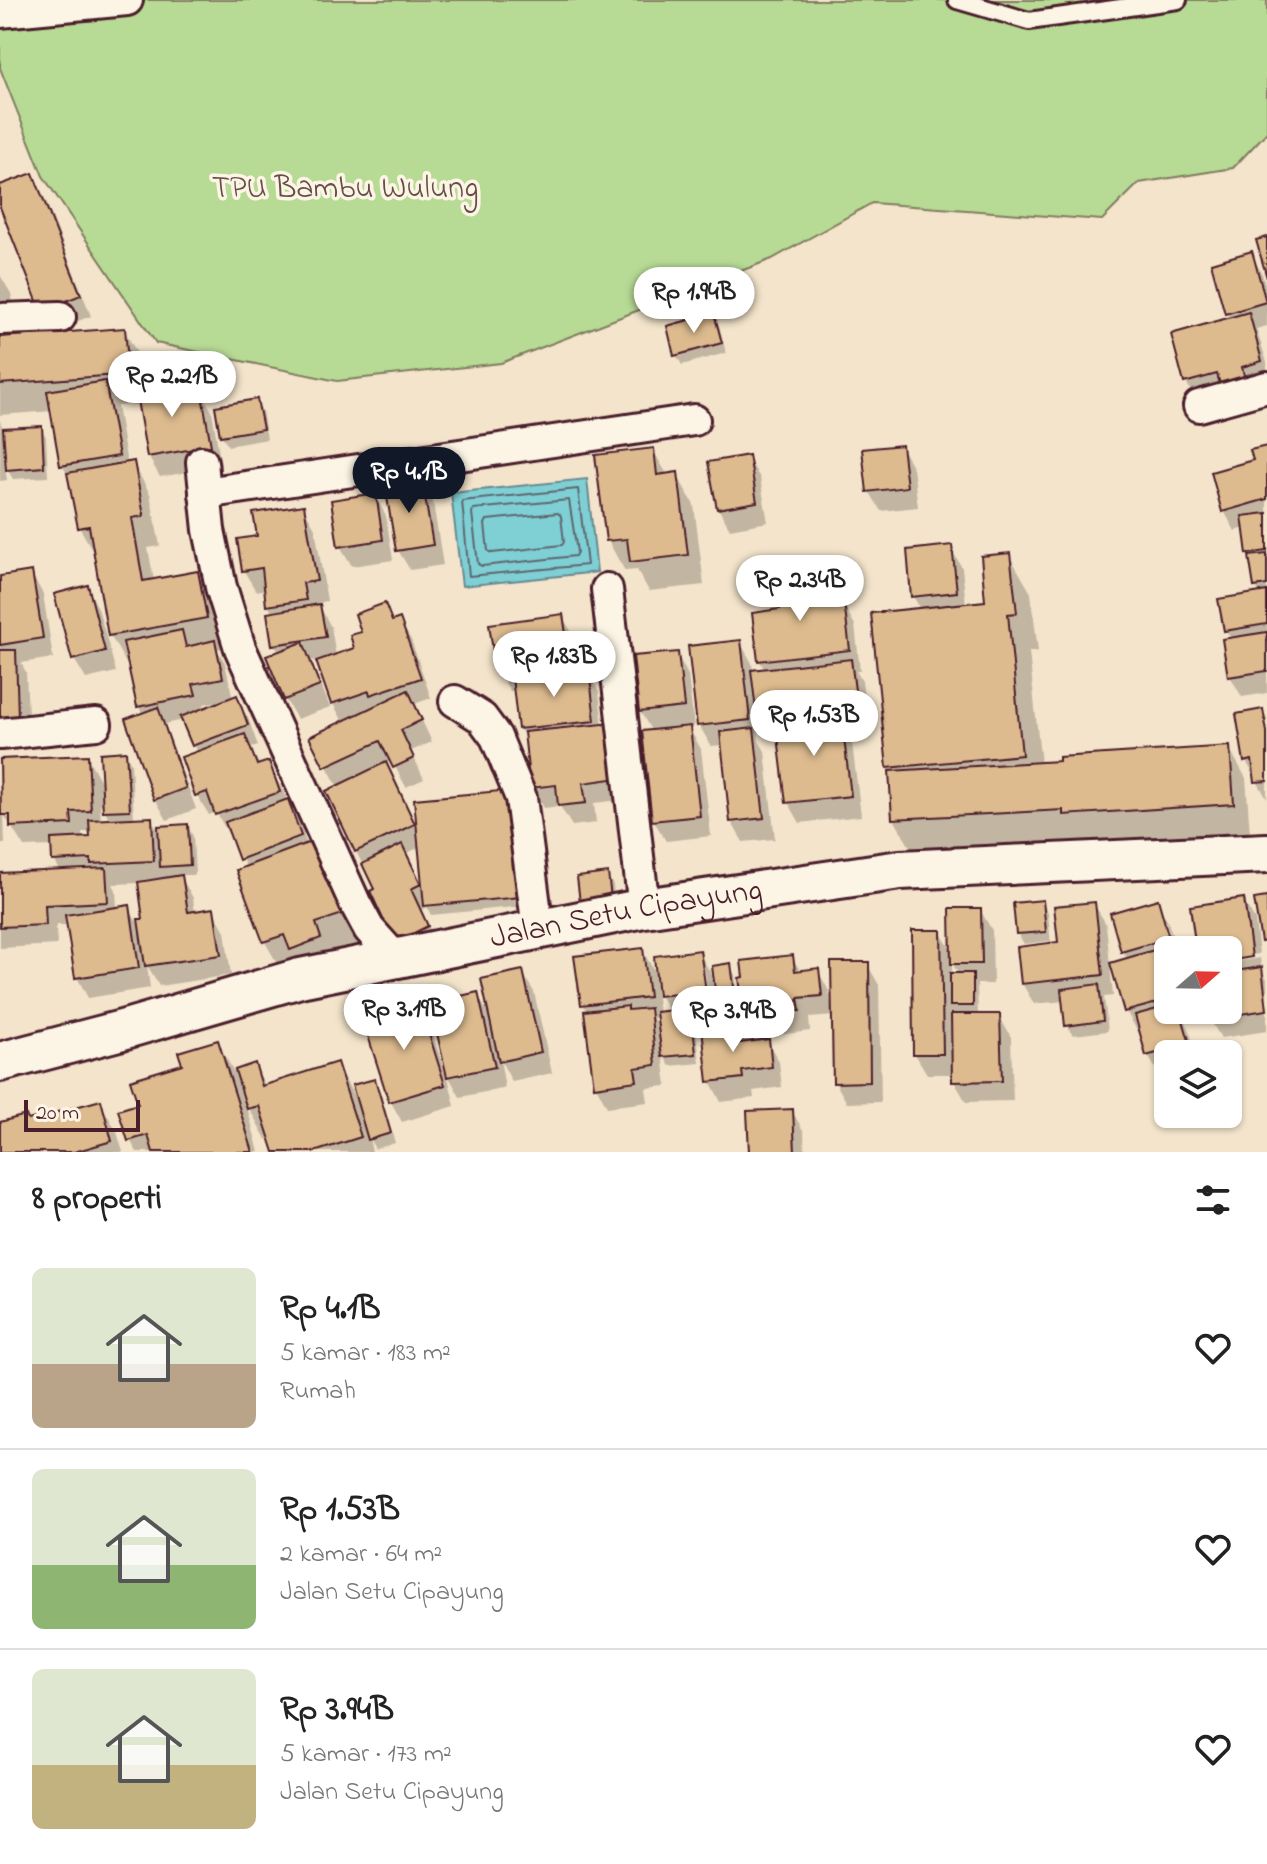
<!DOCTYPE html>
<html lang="id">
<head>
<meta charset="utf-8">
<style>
	:root { --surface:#fff; --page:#f6f6f6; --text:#222; --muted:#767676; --line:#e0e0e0; --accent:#111827 }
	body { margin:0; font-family:"Indie Flower",sans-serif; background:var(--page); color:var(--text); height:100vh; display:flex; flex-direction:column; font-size:30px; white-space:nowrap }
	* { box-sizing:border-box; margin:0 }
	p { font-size:26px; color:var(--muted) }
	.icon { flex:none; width:44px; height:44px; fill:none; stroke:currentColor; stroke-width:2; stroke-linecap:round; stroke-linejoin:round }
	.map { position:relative; height:1152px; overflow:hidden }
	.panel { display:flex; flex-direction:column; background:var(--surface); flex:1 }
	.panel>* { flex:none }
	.needle { width:52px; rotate:70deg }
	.buttons { position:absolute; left:1154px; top:936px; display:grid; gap:16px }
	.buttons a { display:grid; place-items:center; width:88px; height:88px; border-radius:12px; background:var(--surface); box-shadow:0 2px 6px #0004; font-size:40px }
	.scale { position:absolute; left:24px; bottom:20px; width:116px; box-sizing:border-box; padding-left:8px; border:4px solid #4a1f2b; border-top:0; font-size:22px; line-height:28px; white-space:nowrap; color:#4a1f2b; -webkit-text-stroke:6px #fcf5e5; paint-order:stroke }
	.price { position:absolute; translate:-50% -68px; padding:0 18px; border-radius:28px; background:#fff; color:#222; font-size:26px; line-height:52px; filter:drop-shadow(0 2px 4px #0008) }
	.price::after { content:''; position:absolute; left:50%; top:48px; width:24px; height:18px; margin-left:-12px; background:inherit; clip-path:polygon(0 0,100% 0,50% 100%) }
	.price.active { background:var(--accent); color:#fff }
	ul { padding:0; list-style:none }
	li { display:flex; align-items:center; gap:24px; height:200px; padding:0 32px }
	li+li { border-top:2px solid var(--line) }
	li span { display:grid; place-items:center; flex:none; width:224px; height:160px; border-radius:12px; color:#555 }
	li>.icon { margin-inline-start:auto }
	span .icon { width:96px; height:96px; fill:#fffc; stroke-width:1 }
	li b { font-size:34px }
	h2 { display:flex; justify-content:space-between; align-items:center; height:96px; padding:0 32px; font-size:34px }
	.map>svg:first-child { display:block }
	.green { fill:#b7db95; stroke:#807d60; stroke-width:2 }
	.water { fill:#7ed0d5; stroke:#698991; stroke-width:2 }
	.shadow { fill:#0003; fill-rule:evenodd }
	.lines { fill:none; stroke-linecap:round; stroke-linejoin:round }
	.shore { stroke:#5f666f; stroke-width:2 }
	.building { fill:#ddbb8f; stroke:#4a1f2b; stroke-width:2 }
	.service-casing { stroke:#4a1f2b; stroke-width:22 }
	.minor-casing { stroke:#4a1f2b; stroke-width:36 }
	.tertiary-casing { stroke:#4a1f2b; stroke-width:44 }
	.service { stroke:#fcf5e5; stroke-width:16 }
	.minor { stroke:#fcf5e5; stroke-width:30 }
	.tertiary { stroke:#fcf5e5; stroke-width:38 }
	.labels { text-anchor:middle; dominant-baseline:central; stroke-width:7; stroke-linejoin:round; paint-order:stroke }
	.park-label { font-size:32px; fill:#654e46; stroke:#fcf5e5 }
	.street-label { font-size:32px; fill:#4a1f2b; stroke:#fcf5e5 }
</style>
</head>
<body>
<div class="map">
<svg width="1267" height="1152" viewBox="0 0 1267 1152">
	<rect width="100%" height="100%" fill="#f3e4cb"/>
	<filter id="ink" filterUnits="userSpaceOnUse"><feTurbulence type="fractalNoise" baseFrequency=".0125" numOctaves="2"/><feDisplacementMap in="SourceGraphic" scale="16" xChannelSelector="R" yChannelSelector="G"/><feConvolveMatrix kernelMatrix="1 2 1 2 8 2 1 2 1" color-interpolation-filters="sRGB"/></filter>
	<g filter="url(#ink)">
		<path class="green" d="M147,0H1267V132L1233,168L1139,183L1102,220L872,203L772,259L501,363L337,381L156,343L43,176L0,68V18Z"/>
		<path class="water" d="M587,479L597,572L462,586L451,493Z"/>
		<g class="shadow">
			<path d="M32,175L44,196L91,316L55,330L0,202V187Z"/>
			<path d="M1251,254L1262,274L1267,290V326L1256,329L1267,362V383L1252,387L1258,408L1237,414L1226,395L1198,403L1186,382L1230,319L1227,313Z"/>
			<path d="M0,275L12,295L15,338L124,330L141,360L144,387L175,381L183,394L200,391L212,411L221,466L160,477L148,456L139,404L117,406L127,464L133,463L150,494L160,546L148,548L154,581L197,573L215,604L223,648L217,649L225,663L233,699L236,698L248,718L258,746L251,748L260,766L268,763L299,822L307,845L364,942L282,972L265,942L238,871L246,868L232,834L229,835L216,812L209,815L197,795L198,753L184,720L165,724L196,809L167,820L155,799L143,715L139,707L130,665H127L110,635L96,557L80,528L70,479L62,465L53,411L0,415ZM220,701L221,703L205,709L204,704Z"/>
			<path d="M713,315L719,325L726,353L682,365L676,355Z"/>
			<path d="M256,401L262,411L267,439L228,446L222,436L218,407Z"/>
			<path d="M0,420L3,430L41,428L46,437L48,477L13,479L5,466L7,480L0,481Z"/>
			<path d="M901,447L913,468L918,507L881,511L869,491Z"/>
			<path d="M1267,448V693L1242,697L1230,676L1231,639L1226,630L1260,594L1256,586L1245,528L1235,531L1224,511L1255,461Z"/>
			<path d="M653,450L668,476L677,475L694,505L704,585L649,591L637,570L625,571L608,541Z"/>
			<path d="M748,458L760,478L768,522L730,529L718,508Z"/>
			<path d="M421,481L433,502L443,565L410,570L398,550Z"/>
			<path d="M375,495L386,516L393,560L352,566L340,546Z"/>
			<path d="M303,507L315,528L327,601L318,603L331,627L336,656L357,649L364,633L384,605L394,622L399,620L411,640L431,698L414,704L432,742L411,751L424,779L406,787L392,761L384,764L418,831L510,792L525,906L431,915L427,907L421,910L438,947L408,962L356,851L338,787L312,738L344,723L332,702L317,660L311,661L330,707L297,719L285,699L280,653L274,644L273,614L268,605L267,589L256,591L244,571L259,537ZM420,847L424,890L405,854Z"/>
			<path d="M951,548L962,568L966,605L987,603L1009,555L1031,593L1038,651L1029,652L1041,764L1229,748L1246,778L1250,834L1083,845L1080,840L911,849L894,819L889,767L921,610L913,596Z"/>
			<path d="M808,572L820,593L821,607L843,604L855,625L860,671H856L862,681L868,727L848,729L851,735L861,816L800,823L788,802L780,737L770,738L758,716L759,741L765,751L775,839L743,842L731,821L723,745L711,746L699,725L740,642L752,663L753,672L765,670L759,660L782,611Z"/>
			<path d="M31,573L43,594L53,658L21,663L26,672L29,738L0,739V578Z"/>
			<path d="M87,587L98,608L116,672L86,679L74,659Z"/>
			<path d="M562,616L574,636L579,672H588L599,692L603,726L629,799L594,803L596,823L572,826L560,806L544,808L532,788L527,742L520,729L515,690L510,691L498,671Z"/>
			<path d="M677,654L688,675L694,727L689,728L701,749L711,836L666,841L654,821L652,732L640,711Z"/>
			<path d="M1262,711L1267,720V799L1246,761Z"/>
			<path d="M125,753L131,763L134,820L151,819L161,835L187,826L193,836L195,875H180L193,898L195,913L213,910L225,931L231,975L159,986L147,965L150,988L88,998L77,977L69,925H56L57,945L0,948V875L61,872L54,860V846L24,847L4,815L5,844H0V788L2,792L87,757L103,785ZM100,803L111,821L101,822ZM82,832H91L92,839H82ZM140,883L146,921L142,930L128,907L117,909L116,890L113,884Z"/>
			<path d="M607,875L613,885L616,916L580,878Z"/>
			<path d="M1243,900L1255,920L1259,954L1228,958V950H1198Z"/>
			<path d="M1042,902L1048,912L1051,945L1060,944L1094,904L1106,924L1113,996L1104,997L1108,1031L1073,1035L1067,1025L1064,1001L1034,1004L1022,983L1050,945L1049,941L1024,944L1018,934Z"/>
			<path d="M1157,902L1168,922L1176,946L1179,950H1168V1010H1201L1202,1014L1185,1019L1197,1054H1168V1074L1160,1076L1148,1056L1141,1031L1138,1032L1126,1011L1113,964L1128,960L1123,951ZM1162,921H1166L1174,947L1170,949Z"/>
			<path d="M980,910L992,930L993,984H977L978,1016H999L1011,1037L1013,1101L966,1102L954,1081V1074H927L915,1054L940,932L953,953ZM952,963L959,975H952Z"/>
			<path d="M642,950L658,977L699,953L716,982L730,965L735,975L741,1021L725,1022L719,1011L692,1014L695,1019L700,1063L670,1066L663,1055L667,1086L646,1088L648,1102L607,1107L596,1086L586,1010L583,1004ZM701,972H705L709,1001H705ZM656,989L670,1012L659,1014ZM659,1017L661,1031L653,1018Z"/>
			<path d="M792,957L801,972L818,971L829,991L831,1005H834L867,964L879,985L881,1102L847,1103L835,1082L834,1016L809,1018L810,1031L762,1037L745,1004Z"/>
			<path d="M1260,958L1262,970L1267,979V1031L1221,1038L1209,1018L1208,1010H1228V963Z"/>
			<path d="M522,972L534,992L552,1073L512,1082L500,1059L505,1088L460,1097L447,1073L455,1106L402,1122L391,1102L365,1021L418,1005L430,1025L445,1073L448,1072L477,994L490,1017Z"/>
			<path d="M736,1026L746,1044L768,1042L779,1062L782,1087L753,1091L754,1098L721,1102L710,1081Z"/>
			<path d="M217,1042L234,1072L254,1066L266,1086L336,1064L357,1101L374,1081L380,1091L395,1143L375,1149L369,1138L372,1152H276L271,1137L266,1139L246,1103L259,1152H137L130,1140L140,1105L184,1065Z"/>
			<path d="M100,1102L117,1132L123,1152H0V1124L28,1122Z"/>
			<path d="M792,1111L804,1132L805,1152H751Z"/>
		</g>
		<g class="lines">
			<g class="shore">
				<path d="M578,489L587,565L469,576L462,501Z"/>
				<path d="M569,500L577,552L575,556L482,566L478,564L472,513L473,509Z"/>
				<path d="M558,513L561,516L564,542L562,545L492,553L488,551L485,524L487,520Z"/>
			</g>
		</g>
		<g class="building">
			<path d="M33,173L81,295L41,311L0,207V185Z"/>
			<path d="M1267,237V278L1256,240Z"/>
			<path d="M1252,251L1266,302L1225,314L1211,263Z"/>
			<path d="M1249,312L1262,361L1242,367L1247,387L1223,394L1217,374L1184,383L1171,334Z"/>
			<path d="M714,313L722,343L674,356L667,326Z"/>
			<path d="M125,328L129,374L0,384V337Z"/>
			<path d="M176,379L179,393L201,389L211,446L147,457L137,400L144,398L142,385Z"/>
			<path d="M105,381L119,456L60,466L47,391Z"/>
			<path d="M257,399L263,429L220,436L215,406Z"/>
			<path d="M42,426L44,467L6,470L3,428Z"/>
			<path d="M902,445L907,487L867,492L862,449Z"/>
			<path d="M1267,446V499L1222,512L1211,472L1253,460L1250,450Z"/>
			<path d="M654,448L657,475L678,472L688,555L630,562L627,539L606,541L595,455Z"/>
			<path d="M749,455L757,502L717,509L708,462Z"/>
			<path d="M134,461L144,516L132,518L143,581L198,571L207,618L108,636L89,526L78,528L67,473Z"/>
			<path d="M422,479L433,545L396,551L385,485Z"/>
			<path d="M376,493L383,540L338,547L331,500Z"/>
			<path d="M304,505L317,581L303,583L306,600L266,606L262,568L242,571L237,539L257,536L253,513Z"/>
			<path d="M1267,513V551L1247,554L1242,516Z"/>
			<path d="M952,545L957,592L911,597L907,550Z"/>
			<path d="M1010,553L1017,613L1008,614L1022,755L887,768L871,613L985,601L981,556Z"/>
			<path d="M1267,554V585L1254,587L1249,556Z"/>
			<path d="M809,570L813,605L844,602L850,650L758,661L752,613L780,609L776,574Z"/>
			<path d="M32,571L43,638L0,645V576Z"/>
			<path d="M88,585L105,651L72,660L54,594Z"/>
			<path d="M1267,591V624L1224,631L1218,599Z"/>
			<path d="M385,603L392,621L400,618L421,678L370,695L369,691L331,704L316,661L354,648L350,635L361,632L355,614Z"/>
			<path d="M320,604L326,637L272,645L267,613Z"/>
			<path d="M563,614L570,661L496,671L489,624Z"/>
			<path d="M182,630L186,647L215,640L223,678L193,684L196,695L137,707L123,642Z"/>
			<path d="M1267,632V671L1228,677L1222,639Z"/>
			<path d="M741,640L750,720L697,726L688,646Z"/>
			<path d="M303,642L320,686L284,700L266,656Z"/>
			<path d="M0,650H16L18,718L0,719Z"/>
			<path d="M678,652L684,707L639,712L633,656Z"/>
			<path d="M851,659L857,706L757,718L751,670Z"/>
			<path d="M589,669L595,721L518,729L512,677Z"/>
			<path d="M408,690L422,720L401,730L414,758L393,768L380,741L324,767L309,737Z"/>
			<path d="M237,695L248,725L192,746L180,717Z"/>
			<path d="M158,707L186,788L154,800L125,719Z"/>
			<path d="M1263,709L1267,732V781L1255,782L1252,760L1244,762L1236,714Z"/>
			<path d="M841,713L851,796L786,803L776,720Z"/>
			<path d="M613,723L619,778L583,783L586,803L558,806L556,785L530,788L524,732Z"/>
			<path d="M690,726L700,816L652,821L642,731Z"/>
			<path d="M754,728L764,818L730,822L720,732Z"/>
			<path d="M245,734L257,765L269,761L280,792L215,815L207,792L195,796L181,757Z"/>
			<path d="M1230,746L1234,804L1063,815V810L892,819L889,771L1059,761V757Z"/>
			<path d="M126,751L130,810L103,811L100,753Z"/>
			<path d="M88,755L91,811L71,812L72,824L10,827V815H1L0,759Z"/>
			<path d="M386,762L415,824L355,852L326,791Z"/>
			<path d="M511,790L521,897L424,906L414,799Z"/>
			<path d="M288,799L301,836L239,860L225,822Z"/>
			<path d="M152,817L154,861L91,864V859L52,861L51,839L90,837L89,820Z"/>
			<path d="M188,824L190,865L160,867L158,826Z"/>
			<path d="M321,838L348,912L316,923L321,938L290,950L284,935L263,942L236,870Z"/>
			<path d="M402,844L421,884L411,889L428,926L394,943L370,891L374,889L362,864Z"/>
			<path d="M106,868L108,902L45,905L46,925L0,927V873Z"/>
			<path d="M608,873L612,907L581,911L577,877Z"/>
			<path d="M182,875L188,912L214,908L221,955L145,966L138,919H143L138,882Z"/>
			<path d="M1267,897V941L1261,942L1254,899Z"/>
			<path d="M1244,898L1252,957L1228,961V950H1196L1190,906Z"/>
			<path d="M1158,899L1169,938L1121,952L1110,913Z"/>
			<path d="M1043,900L1046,932L1016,934L1013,903Z"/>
			<path d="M1095,902L1103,975L1021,984L1017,947L1058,942L1054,906Z"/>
			<path d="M130,905L139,968L75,978L65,915Z"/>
			<path d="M950,908H981L982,964H951Z"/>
			<path d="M912,930H941L943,1054H913Z"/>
			<path d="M1178,943L1180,950H1168V1000L1124,1012L1110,963Z"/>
			<path d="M643,948L649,997L581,1005L574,956Z"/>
			<path d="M700,950L706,991L658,996L654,956Z"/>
			<path d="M793,955L795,971L819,968L822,996L798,998L800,1011L749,1018L747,1005H743L739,978L743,977L741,961Z"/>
			<path d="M831,962H869L870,1082L833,1083Z"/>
			<path d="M731,963L737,1011L718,1013L712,966Z"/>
			<path d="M1262,967L1267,1010L1207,1019L1206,1010H1228V972Z"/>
			<path d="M523,970L541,1052L499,1062L481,979Z"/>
			<rect x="950" y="973" width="23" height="33"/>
			<path d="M1099,984L1103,1021L1065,1026L1061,989Z"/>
			<path d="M478,992L495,1067L447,1077L430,1003Z"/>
			<path d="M419,1002L445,1085L389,1102L363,1020Z"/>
			<path d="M628,1006V1010L650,1008L656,1065L635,1068L637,1081L594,1087L584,1011Z"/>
			<path d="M1168,1006V1010H1180L1190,1044L1146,1056L1135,1015Z"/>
			<path d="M691,1008L696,1054L662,1057L656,1012Z"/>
			<path d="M951,1014H1000L1002,1081L952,1082Z"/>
			<path d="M737,1024L739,1043L769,1039L772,1067L742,1071L743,1078L708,1082L702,1028Z"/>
			<path d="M218,1040L253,1152H153L148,1135L128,1141L118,1110L138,1104L130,1080L182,1064L178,1052Z"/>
			<path d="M337,1062L361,1137L314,1152H274L259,1106L247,1109L235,1070L255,1063L262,1086Z"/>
			<path d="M375,1079L391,1133L368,1140L352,1085Z"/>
			<path d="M101,1100L112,1141L74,1152H0V1122L26,1115L28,1120Z"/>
			<path d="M793,1109L795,1152H749L747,1111Z"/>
		</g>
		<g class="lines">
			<g class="service-casing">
				<path id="service" d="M957,0L1029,21L1178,0"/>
			</g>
			<g class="minor-casing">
				<g id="minor">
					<path d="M0,12L127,0"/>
					<path d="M0,319L60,317"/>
					<path d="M1199,406L1267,387"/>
					<path d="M202,462L209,530L221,587L240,648L355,903L369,929L395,958"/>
					<path d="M205,493L694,420"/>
					<path d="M607,589L644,908"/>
					<path d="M455,701L482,718L496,737L521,798L538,929"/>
					<path d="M0,734L96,724"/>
				</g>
			</g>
			<g class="tertiary-casing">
				<g id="tertiary">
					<path id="s1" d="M0,1062L122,1030L300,978L644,908L900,870L1267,853"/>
				</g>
			</g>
			<use href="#service" class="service"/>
			<use href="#minor" class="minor"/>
			<use href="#tertiary" class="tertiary"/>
		</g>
	</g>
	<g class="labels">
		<g class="park-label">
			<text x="345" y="189">TPU Bambu Wulung</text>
		</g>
		<g class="street-label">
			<text stroke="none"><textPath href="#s1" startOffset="644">Jalan Setu Cipayung</textPath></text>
		</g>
	</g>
</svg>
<div class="buttons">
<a><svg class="needle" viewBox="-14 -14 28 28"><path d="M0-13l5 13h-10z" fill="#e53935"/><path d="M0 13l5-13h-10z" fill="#767676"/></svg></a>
<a><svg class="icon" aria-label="layers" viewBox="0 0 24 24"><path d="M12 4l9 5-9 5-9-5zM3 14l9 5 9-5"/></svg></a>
</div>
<div class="scale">20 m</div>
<b class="price" style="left:694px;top:335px">Rp 1.94B</b>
<b class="price" style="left:172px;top:419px">Rp 2.21B</b>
<b class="price active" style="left:409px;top:515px">Rp 4.1B</b>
<b class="price" style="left:800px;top:623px">Rp 2.34B</b>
<b class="price" style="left:554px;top:699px">Rp 1.83B</b>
<b class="price" style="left:814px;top:758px">Rp 1.53B</b>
<b class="price" style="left:404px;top:1052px">Rp 3.19B</b>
<b class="price" style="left:733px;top:1054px">Rp 3.94B</b>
</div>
<section class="panel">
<h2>8 properti<svg class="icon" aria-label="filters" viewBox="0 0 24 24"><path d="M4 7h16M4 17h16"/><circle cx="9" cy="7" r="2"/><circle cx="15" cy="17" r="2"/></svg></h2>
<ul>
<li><span style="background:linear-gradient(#dfe7d0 60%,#b9a48a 0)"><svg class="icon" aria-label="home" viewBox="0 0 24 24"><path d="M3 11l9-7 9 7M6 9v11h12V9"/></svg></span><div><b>Rp 4.1B</b><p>5 kamar · 183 m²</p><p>Rumah</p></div><svg class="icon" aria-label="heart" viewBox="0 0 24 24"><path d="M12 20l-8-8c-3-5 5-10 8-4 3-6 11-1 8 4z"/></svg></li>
<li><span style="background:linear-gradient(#dfe7d0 60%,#8fb573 0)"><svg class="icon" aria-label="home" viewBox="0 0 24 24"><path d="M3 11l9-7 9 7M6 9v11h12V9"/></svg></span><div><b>Rp 1.53B</b><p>2 kamar · 64 m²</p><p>Jalan Setu Cipayung</p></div><svg class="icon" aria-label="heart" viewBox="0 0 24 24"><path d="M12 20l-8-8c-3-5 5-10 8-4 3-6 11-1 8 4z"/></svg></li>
<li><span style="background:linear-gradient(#dfe7d0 60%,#c2b280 0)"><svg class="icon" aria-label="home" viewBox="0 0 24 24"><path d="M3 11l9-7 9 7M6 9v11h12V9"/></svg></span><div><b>Rp 3.94B</b><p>5 kamar · 173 m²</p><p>Jalan Setu Cipayung</p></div><svg class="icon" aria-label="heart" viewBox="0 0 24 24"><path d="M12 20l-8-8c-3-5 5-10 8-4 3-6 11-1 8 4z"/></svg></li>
</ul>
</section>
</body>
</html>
